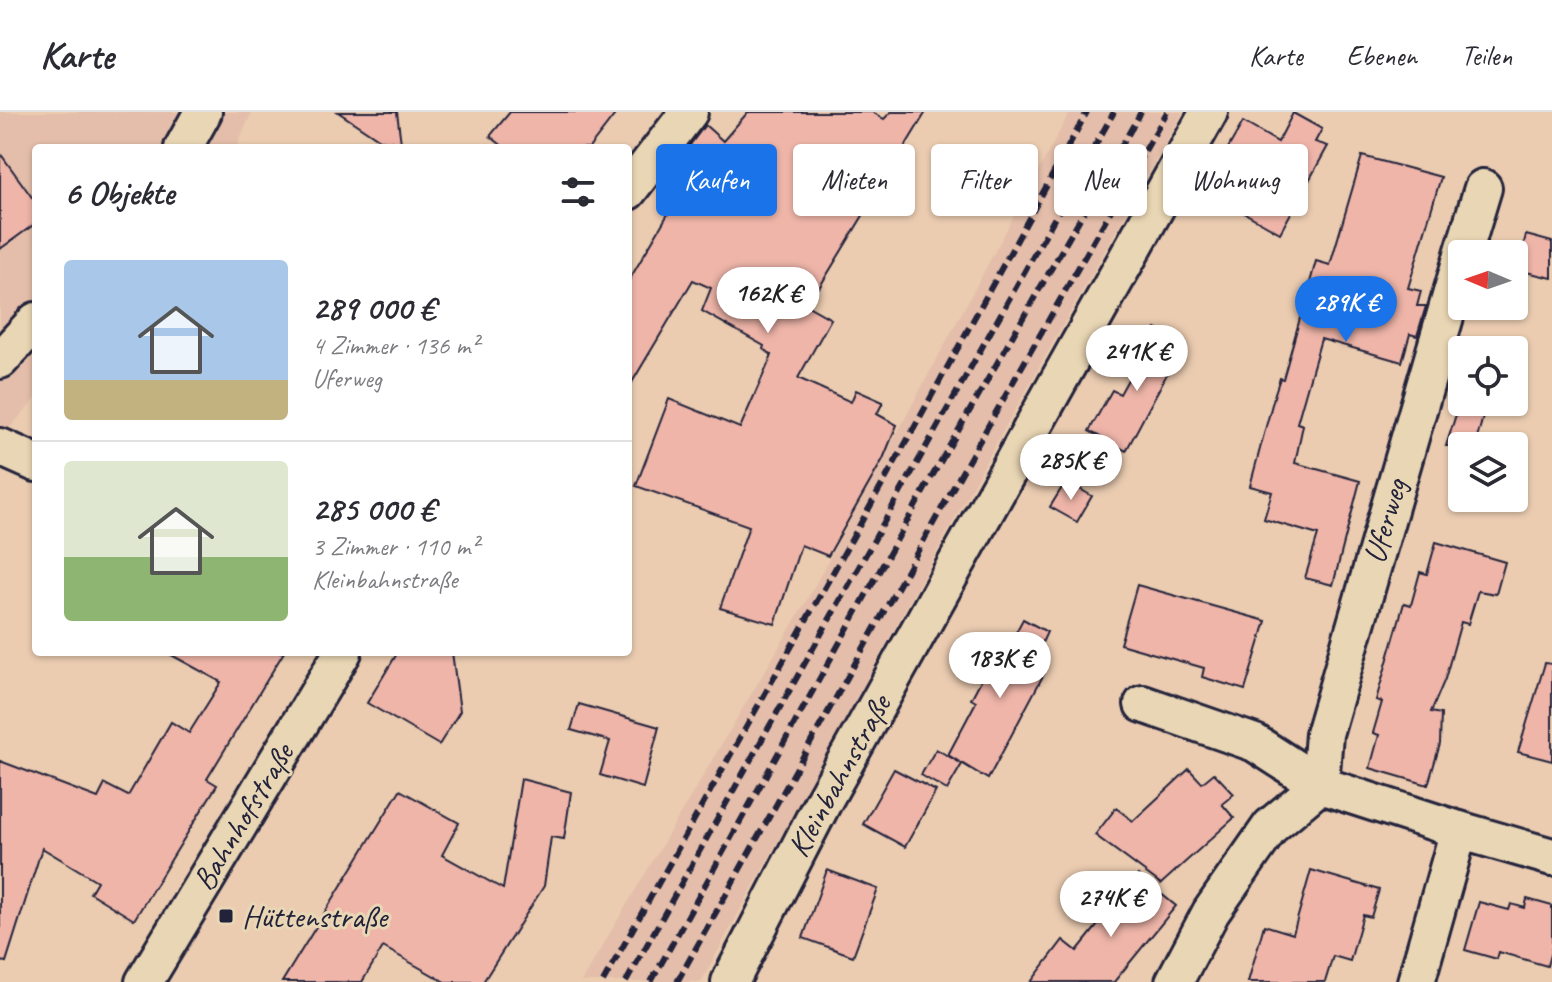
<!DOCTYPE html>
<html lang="de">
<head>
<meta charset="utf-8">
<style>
	:root { --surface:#fff; --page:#f2f2f3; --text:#2b2b33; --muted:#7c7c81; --line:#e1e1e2; --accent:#1a73e8 }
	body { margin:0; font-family:Caveat,sans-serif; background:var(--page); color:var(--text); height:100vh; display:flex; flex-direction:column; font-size:30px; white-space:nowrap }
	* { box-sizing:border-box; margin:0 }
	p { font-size:26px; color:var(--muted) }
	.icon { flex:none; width:44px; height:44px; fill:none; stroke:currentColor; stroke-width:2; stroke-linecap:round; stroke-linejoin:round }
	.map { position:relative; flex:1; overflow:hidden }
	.sheet { position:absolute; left:32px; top:32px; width:600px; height:512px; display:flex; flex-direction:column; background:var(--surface); border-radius:8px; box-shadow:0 2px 6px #0004 }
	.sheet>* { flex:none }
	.hud { position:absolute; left:656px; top:32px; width:760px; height:72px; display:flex; gap:16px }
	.needle { width:52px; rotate:272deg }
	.fabs { position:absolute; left:1448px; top:128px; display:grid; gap:16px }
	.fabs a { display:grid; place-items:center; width:80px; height:80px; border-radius:8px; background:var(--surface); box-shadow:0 2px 6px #0004; font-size:40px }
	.price { position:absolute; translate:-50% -68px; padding:0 18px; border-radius:28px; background:#fff; color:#222; font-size:26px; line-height:52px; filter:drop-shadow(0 2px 4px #0008) }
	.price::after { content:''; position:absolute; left:50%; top:48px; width:24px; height:18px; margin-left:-12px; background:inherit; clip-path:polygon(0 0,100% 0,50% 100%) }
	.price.selected { background:var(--accent); color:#fff }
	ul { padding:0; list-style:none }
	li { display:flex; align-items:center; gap:24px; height:200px; padding:0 32px }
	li+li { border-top:2px solid var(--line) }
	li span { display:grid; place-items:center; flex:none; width:224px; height:160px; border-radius:8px; color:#555 }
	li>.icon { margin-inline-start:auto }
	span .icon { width:96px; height:96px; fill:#fffc; stroke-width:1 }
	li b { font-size:34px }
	h2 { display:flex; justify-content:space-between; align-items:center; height:96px; padding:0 32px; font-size:34px }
	.pill { padding:0 28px; border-radius:8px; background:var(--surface); box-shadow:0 2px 6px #0004; font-size:28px; line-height:72px }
	.pill.selected { background:var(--accent); color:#fff }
	header { display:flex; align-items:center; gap:48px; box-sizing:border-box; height:112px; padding:0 40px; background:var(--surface); border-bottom:2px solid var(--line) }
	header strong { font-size:38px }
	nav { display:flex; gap:44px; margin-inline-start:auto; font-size:28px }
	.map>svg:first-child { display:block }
	.built { fill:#e4beaa }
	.building { fill:#efb5a9; stroke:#22223b; stroke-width:2 }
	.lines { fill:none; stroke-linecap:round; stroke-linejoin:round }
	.minor-casing { stroke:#22223b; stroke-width:42 }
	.minor { stroke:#e9d6b4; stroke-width:36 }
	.rail { stroke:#22223b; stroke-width:6; stroke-dasharray:12 6; stroke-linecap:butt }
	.poi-dot { fill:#22223b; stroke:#e9d6b4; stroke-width:3 }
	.labels { text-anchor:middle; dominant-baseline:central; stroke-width:6; stroke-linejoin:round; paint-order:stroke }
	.street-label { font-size:32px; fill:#22223b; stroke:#e9d6b4 }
	.poi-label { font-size:32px; fill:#22223b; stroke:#e9d6b4; text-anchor:start }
</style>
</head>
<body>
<header>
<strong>Karte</strong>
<nav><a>Karte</a><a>Ebenen</a><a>Teilen</a></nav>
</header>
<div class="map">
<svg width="1552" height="870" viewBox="0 0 1552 870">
	<rect width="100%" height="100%" fill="#ebccb1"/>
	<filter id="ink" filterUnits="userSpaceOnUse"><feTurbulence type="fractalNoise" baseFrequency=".0125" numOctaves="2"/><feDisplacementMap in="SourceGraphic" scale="16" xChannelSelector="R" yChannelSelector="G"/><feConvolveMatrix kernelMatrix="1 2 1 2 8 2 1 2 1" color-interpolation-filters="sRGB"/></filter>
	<g filter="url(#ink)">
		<g class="built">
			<path d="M0,0H252L236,36H36V287L0,326Z"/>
			<path d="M1070,0H1183L987,348L701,870H581L808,486Z"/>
		</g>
		<g class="building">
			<path d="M338,0H397L401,31L380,28Z"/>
			<path d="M510,0H617L589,36H505L490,24Z"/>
			<path d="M748,0H872L884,7L891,0H926L808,194L831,207L798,266L851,290L856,278L883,290L877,302L897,313L883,347L828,444L801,433L775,512L720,496L749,414L636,374L669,287L740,316L772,243L763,237L764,234L702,199L711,176L693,168L628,277V170L678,85L706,49L690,33L705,13L723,29Z"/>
			<path d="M1293,1L1322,17L1315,30L1328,34L1280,121L1204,78L1243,10L1278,30Z"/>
			<path d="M0,41L36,91V111L0,137Z"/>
			<path d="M1362,44L1441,65L1408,176L1421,179L1417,194H1426L1417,224L1410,222L1402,250L1321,227L1297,311L1303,313L1295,351L1360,369L1333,473L1305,466L1318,423L1264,407L1272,380L1250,374L1275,281L1280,266L1283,267L1316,149L1330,153Z"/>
			<path d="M1526,123L1552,130V166L1517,158Z"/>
			<path d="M1156,217L1183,232L1126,339L1089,319L1112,278L1120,282Z"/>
			<path d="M1460,290H1487L1475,334H1446Z"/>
			<path d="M1066,369L1092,384L1077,410L1050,395Z"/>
			<path d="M1436,430L1505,450L1496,482L1478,479L1468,512L1461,510L1445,567L1431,600L1441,602L1440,632L1428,673L1370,656L1379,623L1373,621L1382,590L1376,588L1404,491L1411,493L1420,460L1427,462Z"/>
			<path d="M1137,473L1266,509L1245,578L1202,565L1204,556L1120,532Z"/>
			<path d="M1023,507L1047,520L1031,555L1044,562L988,667L948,643L976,590L971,587L1006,521L1014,524Z"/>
			<path d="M166,540H284L207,667L217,673L134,808L90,781L97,769L42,736L6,850L0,849V649L98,686L105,672L128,684L171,610L189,621L221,570Z"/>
			<path d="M398,540H452L460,599L439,633L367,591Z"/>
			<path d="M1545,551L1552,552V649L1518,640Z"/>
			<path d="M579,592L659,615L643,676L600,663L610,629L571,618Z"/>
			<path d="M936,637L962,652L947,678L921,663Z"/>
			<path d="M894,657L936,679L905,735L863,712Z"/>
			<path d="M1189,657L1202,671L1214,661L1234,682L1222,692L1234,706L1161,772L1095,723L1116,696L1133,709Z"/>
			<path d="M521,667L571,680L564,727L551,725L544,774L483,870H445L383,835L362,870H282L400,678L459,711L442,743L503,777Z"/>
			<path d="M827,758L878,777L853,844L803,826Z"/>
			<path d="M1311,758L1379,778L1371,805L1363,803L1350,849L1333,844L1325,870H1248L1264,813L1293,822Z"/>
			<path d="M1138,763L1176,794L1114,870H1031L1063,828L1077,839Z"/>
			<path d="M1527,787L1552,794V835L1547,854L1499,840L1497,847L1465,838L1479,790L1509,798L1511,792L1525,796Z"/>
		</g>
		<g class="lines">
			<g class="minor-casing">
				<g id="minor">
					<path d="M183,36L203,0"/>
					<path d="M628,79L689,0"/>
					<path d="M1463,142L1483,76"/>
					<path d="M0,248L36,209"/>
					<path d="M0,335L36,351"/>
					<path d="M1143,592L1255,631L1320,673L1459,718L1552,745"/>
					<path d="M1320,673L1324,622L1462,146"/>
					<path d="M144,870L343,540"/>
					<path d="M730,870L824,688L1209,0"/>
					<path d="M1174,870L1211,800L1271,714L1320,673"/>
					<path d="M1416,870L1459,718"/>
				</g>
			</g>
			<use href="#minor" class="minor"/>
			<g class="rail">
				<path d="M603,870L913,318L1087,0"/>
				<path d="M626,870L1114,0"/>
				<path d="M651,870L930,368L1141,0"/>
				<path d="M677,870L967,351L1167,0"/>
			</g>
		</g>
	</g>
	<rect class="poi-dot" x="218" y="796" width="16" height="16" rx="4"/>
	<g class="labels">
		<g class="street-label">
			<text transform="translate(1385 409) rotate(-74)">Uferweg</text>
			<text transform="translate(839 664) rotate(-61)">Kleinbahnstraße</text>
			<text transform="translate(243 705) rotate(-59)">Bahnhofstraße</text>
		</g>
		<g class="poi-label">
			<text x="242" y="804">Hüttenstraße</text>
		</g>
	</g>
</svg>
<div class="fabs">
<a><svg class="needle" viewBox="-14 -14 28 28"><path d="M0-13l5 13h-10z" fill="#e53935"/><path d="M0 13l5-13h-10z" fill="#7c7c81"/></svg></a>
<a><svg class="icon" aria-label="locate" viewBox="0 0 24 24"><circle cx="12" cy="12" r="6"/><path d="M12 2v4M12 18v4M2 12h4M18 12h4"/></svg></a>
<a><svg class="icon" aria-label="layers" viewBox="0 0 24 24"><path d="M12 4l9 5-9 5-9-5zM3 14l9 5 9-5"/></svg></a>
</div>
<b class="price" style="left:768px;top:223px">162K €</b>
<b class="price selected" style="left:1346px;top:232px">289K €</b>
<b class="price" style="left:1137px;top:281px">241K €</b>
<b class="price" style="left:1071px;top:390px">285K €</b>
<b class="price" style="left:1000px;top:588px">183K €</b>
<b class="price" style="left:1111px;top:827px">274K €</b>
<div class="hud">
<a class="pill selected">Kaufen</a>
<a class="pill">Mieten</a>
<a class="pill">Filter</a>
<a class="pill">Neu</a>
<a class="pill">Wohnung</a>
</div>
<section class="sheet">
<h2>6 Objekte<svg class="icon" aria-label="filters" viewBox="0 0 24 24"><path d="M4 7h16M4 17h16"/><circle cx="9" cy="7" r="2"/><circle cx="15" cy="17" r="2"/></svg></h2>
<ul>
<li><span style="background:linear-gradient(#a9c7e8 75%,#c2b280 0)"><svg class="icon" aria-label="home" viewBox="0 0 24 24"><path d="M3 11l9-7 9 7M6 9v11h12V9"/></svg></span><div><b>289 000 €</b><p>4 Zimmer · 136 m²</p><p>Uferweg</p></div></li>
<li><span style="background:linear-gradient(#dfe7d0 60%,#8fb573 0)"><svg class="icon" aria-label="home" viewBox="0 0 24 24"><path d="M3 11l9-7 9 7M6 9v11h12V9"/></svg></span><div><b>285 000 €</b><p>3 Zimmer · 110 m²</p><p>Kleinbahnstraße</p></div></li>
</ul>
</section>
</div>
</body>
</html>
